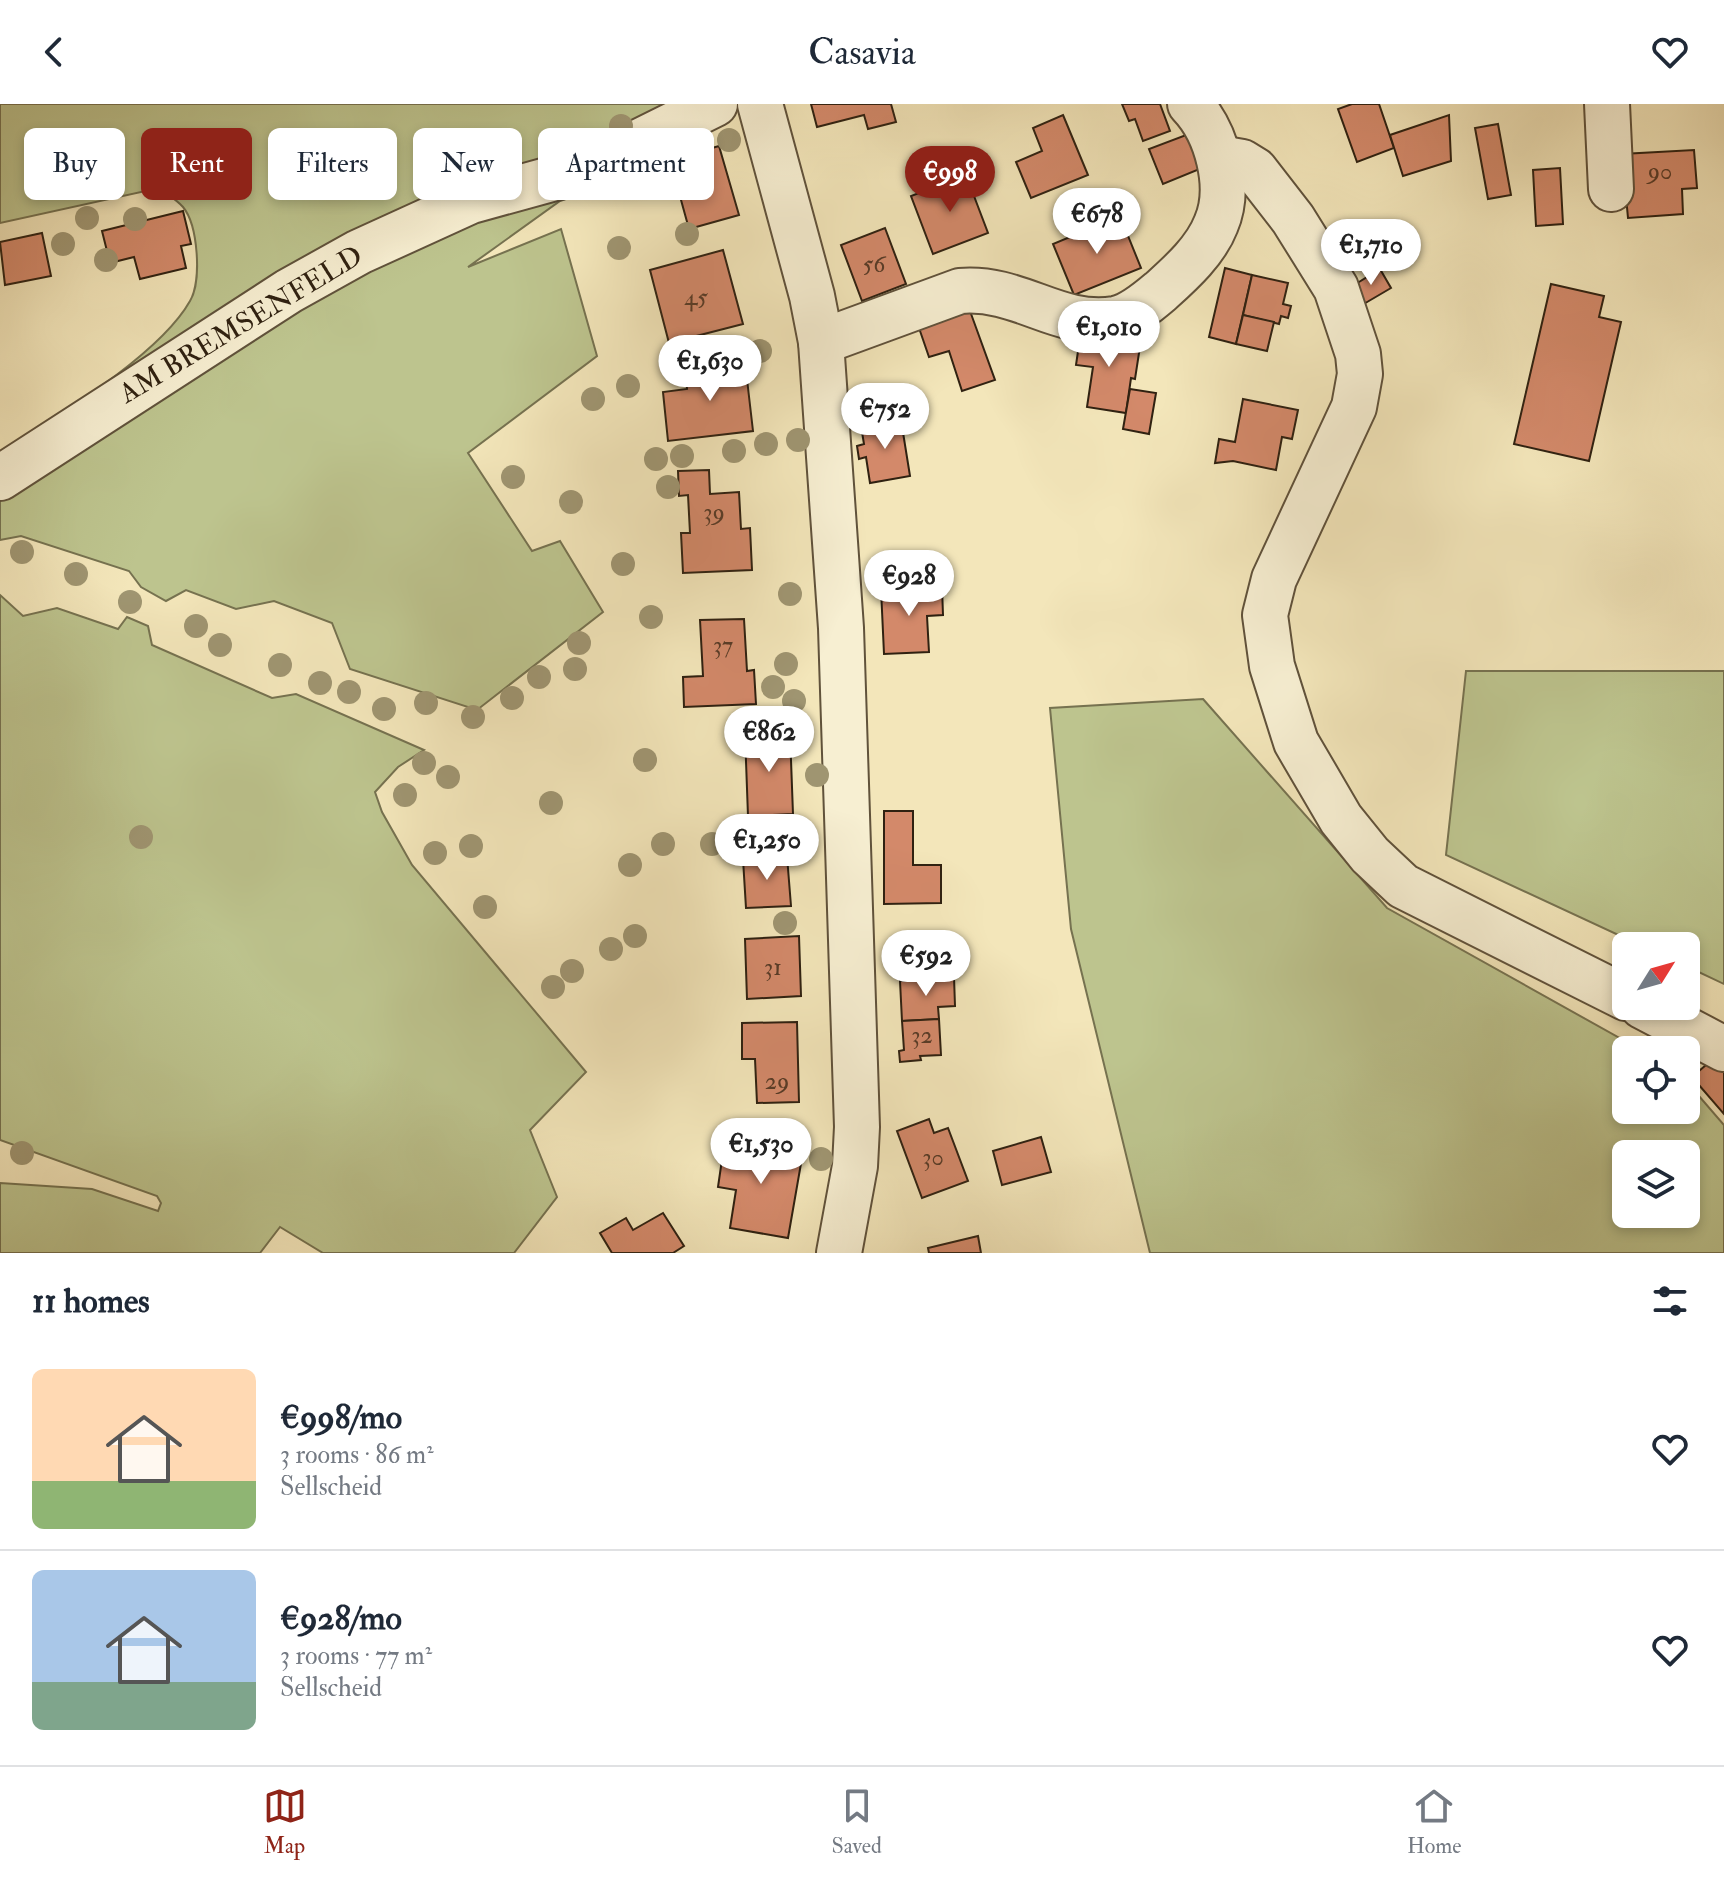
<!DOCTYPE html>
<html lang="en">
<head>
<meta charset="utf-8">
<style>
	:root { --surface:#fff; --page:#f6f6f7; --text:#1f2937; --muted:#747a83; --line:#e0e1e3; --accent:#8f2418 }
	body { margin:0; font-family:"IM FELL Double Pica",serif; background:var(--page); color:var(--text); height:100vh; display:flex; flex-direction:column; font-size:30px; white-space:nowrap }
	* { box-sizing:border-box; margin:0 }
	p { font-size:26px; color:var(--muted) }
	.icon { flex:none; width:44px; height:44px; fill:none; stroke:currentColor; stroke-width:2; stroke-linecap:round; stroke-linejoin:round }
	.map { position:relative; height:1149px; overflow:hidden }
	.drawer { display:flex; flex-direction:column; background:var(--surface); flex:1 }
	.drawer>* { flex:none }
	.banner { position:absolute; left:24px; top:24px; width:800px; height:72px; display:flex; gap:16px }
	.needle { width:52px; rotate:53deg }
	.fabs { position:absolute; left:1612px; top:828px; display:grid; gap:16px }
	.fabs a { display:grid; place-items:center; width:88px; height:88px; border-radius:12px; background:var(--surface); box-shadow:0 4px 12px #0003; font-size:40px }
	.price { position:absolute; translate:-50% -68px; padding:0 18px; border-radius:28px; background:#fff; color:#222; font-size:26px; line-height:52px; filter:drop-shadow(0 2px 4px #0008) }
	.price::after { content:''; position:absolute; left:50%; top:48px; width:24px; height:18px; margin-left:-12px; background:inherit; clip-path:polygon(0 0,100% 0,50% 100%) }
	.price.active { background:var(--accent); color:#fff }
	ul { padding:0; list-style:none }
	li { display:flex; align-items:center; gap:24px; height:200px; padding:0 32px }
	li+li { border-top:2px solid var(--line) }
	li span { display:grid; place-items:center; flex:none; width:224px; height:160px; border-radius:12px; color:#555 }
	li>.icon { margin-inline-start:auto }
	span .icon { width:96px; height:96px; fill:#fffc; stroke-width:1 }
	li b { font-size:34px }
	h2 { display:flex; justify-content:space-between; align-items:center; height:96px; padding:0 32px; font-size:34px }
	.chip { padding:0 28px; border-radius:12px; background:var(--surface); box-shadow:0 4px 12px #0003; font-size:28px; line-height:72px }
	.chip.active { background:var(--accent); color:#fff }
	header { display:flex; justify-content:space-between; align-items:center; height:104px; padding:0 32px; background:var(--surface); font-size:36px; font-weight:600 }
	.tab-bar { display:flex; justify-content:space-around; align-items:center; height:112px; border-top:2px solid var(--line); background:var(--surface); font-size:22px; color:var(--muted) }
	.tab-bar a { display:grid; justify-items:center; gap:4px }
	.tab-bar .active { color:var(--accent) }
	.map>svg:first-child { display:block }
	.green { fill:#bdc48e; stroke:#767250; stroke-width:2; fill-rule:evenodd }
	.building { fill:#d3896a; stroke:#2f2111; stroke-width:2 }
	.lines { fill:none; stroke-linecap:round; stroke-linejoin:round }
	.minor-casing { stroke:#60523b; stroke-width:48 }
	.minor { stroke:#f7efd2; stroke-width:44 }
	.tree { fill:#9f9571 }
	.labels { text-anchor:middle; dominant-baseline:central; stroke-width:7; stroke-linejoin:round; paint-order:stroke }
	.number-label { font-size:24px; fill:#583b27 }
	.street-label { font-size:28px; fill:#2f2111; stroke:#f7efd2 }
</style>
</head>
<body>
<header><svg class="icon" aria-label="back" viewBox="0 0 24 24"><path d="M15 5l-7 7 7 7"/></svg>Casavia<svg class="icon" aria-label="heart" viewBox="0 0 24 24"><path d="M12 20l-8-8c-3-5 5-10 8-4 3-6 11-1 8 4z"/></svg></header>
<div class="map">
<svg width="1724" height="1149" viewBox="0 0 1724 1149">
	<rect width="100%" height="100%" fill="#f3e6ba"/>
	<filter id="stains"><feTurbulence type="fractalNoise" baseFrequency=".0025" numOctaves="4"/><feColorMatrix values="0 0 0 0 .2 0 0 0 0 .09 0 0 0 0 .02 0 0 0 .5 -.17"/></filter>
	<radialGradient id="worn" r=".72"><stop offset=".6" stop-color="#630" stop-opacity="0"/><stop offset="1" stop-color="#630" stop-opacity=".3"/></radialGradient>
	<g class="green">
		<path d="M0,0H699L578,74L584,89L560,97L468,163L561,125L597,252L468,349L532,447L560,437L603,508L477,606L350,565L332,519L274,497L236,505L186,486L166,497L141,483L129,467L21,432L0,436V349C54,314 159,252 190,197C202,177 198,121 183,103C177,96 167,90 159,84L0,119Z"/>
		<path d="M0,491L23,512L57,504L118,525L127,513L148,522L152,541L272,594L296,590L424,646L398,663L375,688L382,708L412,761L586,968L530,1026L557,1093L514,1149H323L280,1123L260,1149H0V1079L92,1085L158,1107L161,1099L157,1092L0,1036Z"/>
		<path d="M1466,567H1724V880L1686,862V842H1642L1446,751Z"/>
		<path d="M1203,595L1387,804L1641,946H1626V1006H1686V977L1724,1021V1149H1150L1071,825L1050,604ZM1626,1050H1686V1110H1626Z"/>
	</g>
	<g class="building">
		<path d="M811,0H891L896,18L868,25L864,11L817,23Z"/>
		<path d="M1122,0H1160L1170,27L1143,37L1135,15L1129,17Z"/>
		<path d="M1352,0H1379L1394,44L1357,58L1338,5Z"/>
		<path d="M1063,11L1088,71L1031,94L1016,58L1042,47L1033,24Z"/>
		<path d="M1449,11L1451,57L1403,72L1390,31Z"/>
		<path d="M1498,20L1511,91L1488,95L1475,24Z"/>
		<path d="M1194,28L1207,62L1163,80L1149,45Z"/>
		<path d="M719,42L739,111L689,125L670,56Z"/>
		<path d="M1694,46L1697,84L1682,85L1683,110L1628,114L1622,50Z"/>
		<path d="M1560,64L1563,120L1536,122L1533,66Z"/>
		<path d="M966,71L988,129L933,150L911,92Z"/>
		<path d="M183,107L191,140L181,142L186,164L140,175L134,153L110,159L102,127Z"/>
		<path d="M1120,112L1141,164L1074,191L1053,140Z"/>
		<path d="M885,124L906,180L862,197L841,141Z"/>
		<path d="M42,129L51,172L5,181L0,138Z"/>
		<path d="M723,146L743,220L669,239L650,166Z"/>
		<path d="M1225,164L1252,171L1236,240L1209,233Z"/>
		<path d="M1380,165L1391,184L1362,201L1351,183Z"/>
		<path d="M1252,171L1288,179L1283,200L1291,202L1288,214L1281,212L1279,220L1243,211Z"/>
		<path d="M1551,180L1604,192L1599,213L1621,218L1589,357L1514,340Z"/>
		<path d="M970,207L995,276L962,287L949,247L929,253L919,224Z"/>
		<path d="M1243,211L1274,218L1267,247L1236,240Z"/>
		<path d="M1081,227L1141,236L1135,275L1131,274L1126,309L1087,303L1093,263L1076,261Z"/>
		<path d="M745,258L753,327L668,337L663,288L687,285L685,264Z"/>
		<path d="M1130,285L1156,289L1149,330L1123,325Z"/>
		<path d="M1243,295L1298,306L1292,335L1282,333L1276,366L1233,357L1215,359L1219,335L1235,338Z"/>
		<path d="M901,316L910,372L870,379L866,353L859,355L857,342L864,340L861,322Z"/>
		<path d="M709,366L710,390L739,388L741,425L750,424L752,466L683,469L681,429H690L688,391L679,392L678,367Z"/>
		<path d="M942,483L943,511L927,512L929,548L884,550L881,485Z"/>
		<path d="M744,515L747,567L754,566L756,600L684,603L683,573L703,572L700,516Z"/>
		<path d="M790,629L793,710L748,712L745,630Z"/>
		<path d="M884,707H913V761H941V799L884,800Z"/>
		<path d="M787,752L791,802L746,804L743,755Z"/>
		<path d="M799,832L801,892L747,895L745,835Z"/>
		<path d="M954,873L955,902L938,903L939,915L902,917L900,877Z"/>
		<path d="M939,915L941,951L920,952L921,956L900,958L899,947L904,946L902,917Z"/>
		<path d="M797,918L799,998L757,999L755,955H742V919Z"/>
		<path d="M1713,955L1724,968V1010L1692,973Z"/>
		<path d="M929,1015L934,1029L948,1024L968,1077L922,1094L897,1027Z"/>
		<path d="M1041,1033L1051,1068L1002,1081L993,1047Z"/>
		<path d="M725,1035L803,1048L788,1134L730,1124L736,1086L718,1083Z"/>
		<path d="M663,1109L684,1142L673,1149H612L600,1129L626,1114L633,1126Z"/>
		<path d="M978,1132L981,1149H929L928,1144Z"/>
	</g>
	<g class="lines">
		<g class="minor-casing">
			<g id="minor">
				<path d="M760,0L812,192L821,238L841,524L857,1023L855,1062L839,1149"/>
				<path d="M1607,0L1611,85"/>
				<path d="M1219,54L1242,58L1255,66L1293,115L1336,184L1358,250L1360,270L1354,303L1274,475L1265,511L1272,562L1296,638L1341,715L1370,751L1403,782L1626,894"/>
				<path d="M821,238L960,187C1021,182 1056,224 1115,215C1132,212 1149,197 1162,186C1182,168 1206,146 1216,120C1232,83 1217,28 1190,0"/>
				<path d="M0,374L289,187L359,148L471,97L580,67L715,0"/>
				<path d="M1642,902L1724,945"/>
			</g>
		</g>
		<use href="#minor" class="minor"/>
	</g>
	<g class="tree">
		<circle cx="621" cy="22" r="12"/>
		<circle cx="729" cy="36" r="12"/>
		<circle cx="87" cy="114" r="12"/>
		<circle cx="135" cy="115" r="12"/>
		<circle cx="687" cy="130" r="12"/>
		<circle cx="63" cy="140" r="12"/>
		<circle cx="619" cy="144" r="12"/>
		<circle cx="106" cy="156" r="12"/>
		<circle cx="760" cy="247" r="12"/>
		<circle cx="628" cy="282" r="12"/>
		<circle cx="593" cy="295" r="12"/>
		<circle cx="798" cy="336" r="12"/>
		<circle cx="766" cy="340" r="12"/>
		<circle cx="734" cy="347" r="12"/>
		<circle cx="682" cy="352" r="12"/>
		<circle cx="656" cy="355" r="12"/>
		<circle cx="513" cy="373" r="12"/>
		<circle cx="668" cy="383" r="12"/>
		<circle cx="571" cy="398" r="12"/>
		<circle cx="22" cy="448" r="12"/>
		<circle cx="623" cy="460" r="12"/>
		<circle cx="76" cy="470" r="12"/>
		<circle cx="790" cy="490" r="12"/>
		<circle cx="130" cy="498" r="12"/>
		<circle cx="651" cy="513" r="12"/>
		<circle cx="196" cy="522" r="12"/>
		<circle cx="579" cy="539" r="12"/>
		<circle cx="220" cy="541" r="12"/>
		<circle cx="786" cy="560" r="12"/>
		<circle cx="280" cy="561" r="12"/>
		<circle cx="575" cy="565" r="12"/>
		<circle cx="539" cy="573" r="12"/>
		<circle cx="320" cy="579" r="12"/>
		<circle cx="773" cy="583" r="12"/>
		<circle cx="349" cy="588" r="12"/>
		<circle cx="512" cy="594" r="12"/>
		<circle cx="794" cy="597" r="12"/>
		<circle cx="426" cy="599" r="12"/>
		<circle cx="384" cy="605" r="12"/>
		<circle cx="473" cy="613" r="12"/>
		<circle cx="645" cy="656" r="12"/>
		<circle cx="424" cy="659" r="12"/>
		<circle cx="817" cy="671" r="12"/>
		<circle cx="448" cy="673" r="12"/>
		<circle cx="405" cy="691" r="12"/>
		<circle cx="551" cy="699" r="12"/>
		<circle cx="141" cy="733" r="12"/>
		<circle cx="663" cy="740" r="12"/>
		<circle cx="712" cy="740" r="12"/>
		<circle cx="471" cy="742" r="12"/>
		<circle cx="435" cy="749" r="12"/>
		<circle cx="630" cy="761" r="12"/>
		<circle cx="485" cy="803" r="12"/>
		<circle cx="785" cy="819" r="12"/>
		<circle cx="635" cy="832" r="12"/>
		<circle cx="611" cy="845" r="12"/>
		<circle cx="572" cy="867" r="12"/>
		<circle cx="553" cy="883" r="12"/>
		<circle cx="22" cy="1049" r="12"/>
		<circle cx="821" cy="1055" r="12"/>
	</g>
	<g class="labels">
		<g class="number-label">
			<text x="1660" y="67">90</text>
			<text x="874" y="160">56</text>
			<text x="696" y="193">45</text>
			<text x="714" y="408">39</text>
			<text x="723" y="541">37</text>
			<text x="773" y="863">31</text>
			<text x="922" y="931">32</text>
			<text x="777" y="977">29</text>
			<text x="933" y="1053">30</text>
		</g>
		<g class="street-label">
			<text transform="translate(241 221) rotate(-31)">AM BREMSENFELD</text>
		</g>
	</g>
	<rect width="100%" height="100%" filter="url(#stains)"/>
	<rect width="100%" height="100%" fill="url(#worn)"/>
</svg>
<div class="fabs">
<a><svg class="needle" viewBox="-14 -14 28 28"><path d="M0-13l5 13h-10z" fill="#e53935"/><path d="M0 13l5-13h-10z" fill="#747a83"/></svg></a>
<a><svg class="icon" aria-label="locate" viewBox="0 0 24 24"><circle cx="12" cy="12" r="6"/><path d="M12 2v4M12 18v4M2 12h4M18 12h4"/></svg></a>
<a><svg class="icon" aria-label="layers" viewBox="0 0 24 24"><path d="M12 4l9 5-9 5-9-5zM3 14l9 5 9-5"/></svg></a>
</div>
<b class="price active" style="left:950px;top:110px">€998</b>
<b class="price" style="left:1097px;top:152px">€678</b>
<b class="price" style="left:1371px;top:183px">€1,710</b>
<b class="price" style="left:1109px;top:265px">€1,010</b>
<b class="price" style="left:710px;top:299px">€1,630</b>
<b class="price" style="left:885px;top:347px">€752</b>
<b class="price" style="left:909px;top:514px">€928</b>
<b class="price" style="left:769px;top:670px">€862</b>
<b class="price" style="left:767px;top:778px">€1,250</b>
<b class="price" style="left:926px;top:894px">€592</b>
<b class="price" style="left:761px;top:1082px">€1,530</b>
<div class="banner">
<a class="chip">Buy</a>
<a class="chip active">Rent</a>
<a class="chip">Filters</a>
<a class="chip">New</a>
<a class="chip">Apartment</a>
</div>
</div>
<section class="drawer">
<h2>11 homes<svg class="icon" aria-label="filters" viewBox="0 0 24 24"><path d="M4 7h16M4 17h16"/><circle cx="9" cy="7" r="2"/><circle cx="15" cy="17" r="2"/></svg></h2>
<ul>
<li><span style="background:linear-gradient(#ffd9b3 70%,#8fb573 0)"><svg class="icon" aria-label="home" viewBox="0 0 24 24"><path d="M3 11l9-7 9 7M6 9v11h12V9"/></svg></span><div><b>€998/mo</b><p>3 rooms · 86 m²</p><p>Sellscheid</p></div><svg class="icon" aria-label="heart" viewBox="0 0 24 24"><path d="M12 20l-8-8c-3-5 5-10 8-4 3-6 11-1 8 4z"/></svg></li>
<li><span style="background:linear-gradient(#a9c7e8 70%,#7fa58c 0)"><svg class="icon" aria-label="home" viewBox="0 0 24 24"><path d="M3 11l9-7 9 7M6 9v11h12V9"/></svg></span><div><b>€928/mo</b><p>3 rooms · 77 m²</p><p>Sellscheid</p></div><svg class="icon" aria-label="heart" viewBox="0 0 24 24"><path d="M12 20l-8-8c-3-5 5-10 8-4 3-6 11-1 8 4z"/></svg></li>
</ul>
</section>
<nav class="tab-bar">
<a class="active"><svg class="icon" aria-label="map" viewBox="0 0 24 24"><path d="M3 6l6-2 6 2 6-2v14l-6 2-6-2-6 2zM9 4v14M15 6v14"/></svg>Map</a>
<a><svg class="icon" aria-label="saved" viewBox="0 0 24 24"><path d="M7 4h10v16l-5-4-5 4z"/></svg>Saved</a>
<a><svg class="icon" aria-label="home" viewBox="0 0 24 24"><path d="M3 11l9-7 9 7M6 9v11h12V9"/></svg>Home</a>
</nav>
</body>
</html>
